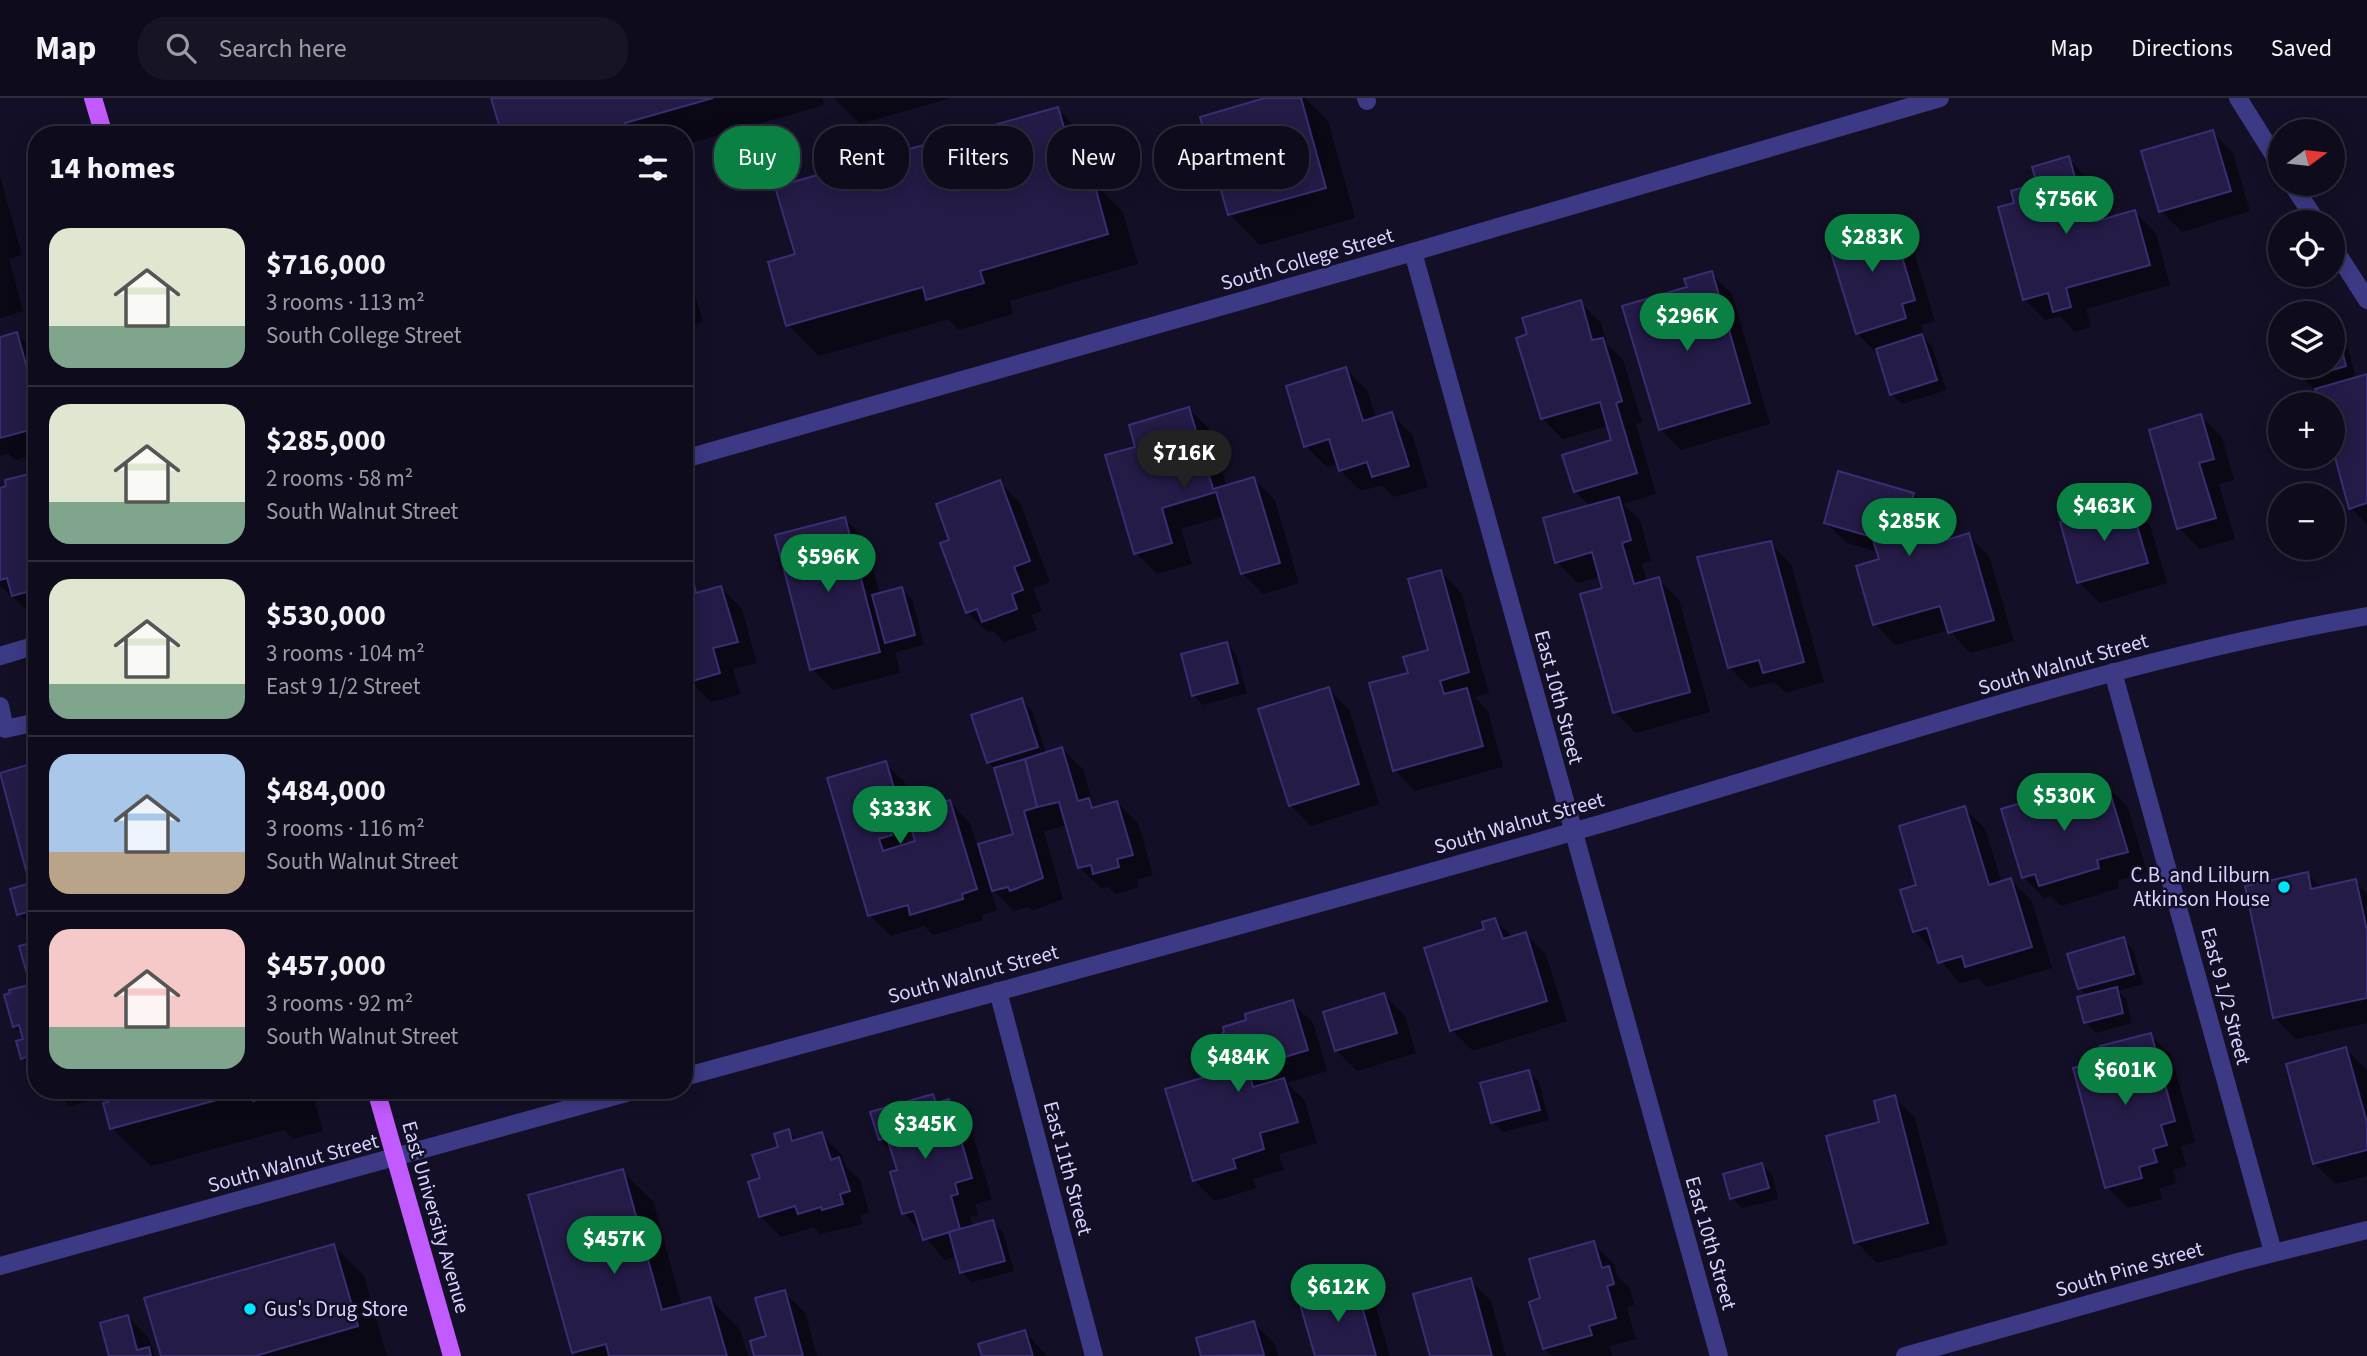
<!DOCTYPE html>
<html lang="en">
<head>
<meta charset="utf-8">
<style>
	:root { --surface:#0e0b1c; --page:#171425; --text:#f1f3f6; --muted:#9b9ba3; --line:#2e2b3b; --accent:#0b8043 }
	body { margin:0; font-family:"Source Sans 3",sans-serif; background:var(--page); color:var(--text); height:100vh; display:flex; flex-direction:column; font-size:26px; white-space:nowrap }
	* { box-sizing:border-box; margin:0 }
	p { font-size:23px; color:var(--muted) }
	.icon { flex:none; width:38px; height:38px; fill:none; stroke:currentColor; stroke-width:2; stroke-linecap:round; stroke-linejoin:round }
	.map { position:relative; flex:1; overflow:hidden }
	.details { position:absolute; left:28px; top:28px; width:665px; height:973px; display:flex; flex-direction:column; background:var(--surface); border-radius:28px; box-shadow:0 4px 18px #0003,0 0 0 2px var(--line) }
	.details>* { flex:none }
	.hud { position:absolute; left:714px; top:28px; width:665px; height:63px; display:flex; gap:14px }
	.needle { width:46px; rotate:75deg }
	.buttons { position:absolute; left:2268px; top:21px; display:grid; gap:14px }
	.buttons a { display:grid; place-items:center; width:77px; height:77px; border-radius:50%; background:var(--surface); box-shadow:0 4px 18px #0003,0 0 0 2px var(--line); font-size:35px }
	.price { position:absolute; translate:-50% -60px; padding:0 16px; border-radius:24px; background:var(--accent); color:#fff; font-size:23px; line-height:46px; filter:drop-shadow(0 2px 4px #0008) }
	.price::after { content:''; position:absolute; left:50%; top:42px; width:21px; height:16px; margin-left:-10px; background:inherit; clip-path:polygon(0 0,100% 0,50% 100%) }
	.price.current { background:#222; color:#fff }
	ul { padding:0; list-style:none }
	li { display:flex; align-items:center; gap:21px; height:175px; padding:0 21px }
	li+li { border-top:2px solid var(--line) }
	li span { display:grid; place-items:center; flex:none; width:196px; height:140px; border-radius:21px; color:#555 }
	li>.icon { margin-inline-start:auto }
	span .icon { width:84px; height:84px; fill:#fffc; stroke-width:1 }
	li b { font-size:30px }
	h2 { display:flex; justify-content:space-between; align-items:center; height:84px; padding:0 21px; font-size:30px }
	.pill { padding:0 24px; border-radius:28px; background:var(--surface); box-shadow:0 4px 18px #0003,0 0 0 2px var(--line); font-size:24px; line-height:63px }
	.pill.current { background:var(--accent); color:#fff }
	header { display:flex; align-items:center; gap:42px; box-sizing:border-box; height:98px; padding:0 35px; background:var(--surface); border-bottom:2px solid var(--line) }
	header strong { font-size:33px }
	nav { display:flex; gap:38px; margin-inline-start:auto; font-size:24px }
	.search { width:490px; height:63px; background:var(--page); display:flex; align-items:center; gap:18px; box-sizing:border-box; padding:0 24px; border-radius:28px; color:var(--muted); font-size:26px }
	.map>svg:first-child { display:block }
	.shadow { fill:#0007; fill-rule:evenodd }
	.building { fill:#241b47; stroke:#3b2d73; stroke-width:2 }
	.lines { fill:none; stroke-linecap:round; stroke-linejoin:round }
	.service { stroke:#3d3a85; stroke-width:18 }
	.minor { stroke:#3d3a85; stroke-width:18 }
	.tertiary { stroke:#3d3a85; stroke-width:18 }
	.primary { stroke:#c25bff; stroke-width:18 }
	.poi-dot { fill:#00e5ff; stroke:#130f26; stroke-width:2.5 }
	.labels { text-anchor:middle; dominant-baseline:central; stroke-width:5; stroke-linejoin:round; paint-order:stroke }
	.street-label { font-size:21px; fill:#d9d4ff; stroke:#130f26 }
	.poi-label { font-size:21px; fill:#d9d4ff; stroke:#130f26; text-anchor:end }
</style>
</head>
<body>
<header>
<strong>Map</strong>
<div class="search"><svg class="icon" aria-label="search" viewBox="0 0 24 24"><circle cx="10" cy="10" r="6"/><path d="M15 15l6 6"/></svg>Search here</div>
<nav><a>Map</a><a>Directions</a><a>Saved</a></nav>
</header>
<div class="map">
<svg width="2367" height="1258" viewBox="0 0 2367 1258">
	<rect width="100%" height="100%" fill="#130f26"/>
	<g class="shadow">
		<path d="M493,0H822L824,7L684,47V37H504Z"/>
		<path d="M834,0H951L860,26Z"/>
		<path d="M1272,0H1305L1328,23L1355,120L1260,147L1229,116Z"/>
		<path d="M1057,11L1088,41L1103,94L1123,114L1138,166L1010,203L1013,216L958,232L948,221L819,258L788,227L770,165L797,157Z"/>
		<path d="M2212,34L2233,55L2250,113L2182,134L2161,113Z"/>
		<path d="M2069,60L2106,103L2111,121L2135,114L2156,135L2170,187L2086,211L2091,229L2075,234L2060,218L2045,222L2024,201L2016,106Z"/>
		<path d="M0,78L22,157L9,161L23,213L0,220Z"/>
		<path d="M1890,121L1910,141L1935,223L1921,227L1926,242L1932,248L1946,292L1902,306L1891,296L1878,256L1857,235Z"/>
		<path d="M684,160L703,224L684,230Z"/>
		<path d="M1711,175L1732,196L1770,326L1681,352L1660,331L1689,190Z"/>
		<path d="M1580,204L1601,225L1607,247L1623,262L1642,324L1636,326L1656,396L1623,406L1640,422L1651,463L1642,466L1647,484L1658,481L1679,502L1710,614L1636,635L1615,614L1601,478L1578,485L1557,464L1591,409L1575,393L1613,343L1608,328L1563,341L1542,320L1529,237Z"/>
		<path d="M2334,224L2344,234L2356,281L2367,278V426L2351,410L2333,346V306H2321L2316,289L2313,290L2303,280L2299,268H2333Z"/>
		<path d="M17,236L37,256V356L15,362L8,355L0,358V240Z"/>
		<path d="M1346,271L1367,292L1376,320L1391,316L1412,336L1428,389L1394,399L1382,387L1361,393L1340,372L1338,366L1327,369L1306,348Z"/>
		<path d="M1189,311L1210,332L1227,389L1254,381L1275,402L1299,485L1263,496L1242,475L1225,418L1181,431L1192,466L1157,476L1136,455L1138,350Z"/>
		<path d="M2201,318L2222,339L2234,382L2219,386L2235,441L2200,451L2179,430Z"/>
		<path d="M37,375V517L34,518L0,488V392Z"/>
		<path d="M999,384L1020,405L1050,484L1033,490L1042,513L1031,517L1037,532L1004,544L993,533L988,534L967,514L952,443Z"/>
		<path d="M1913,396L1934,417L1928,435L1944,431L1954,442L1968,437L1989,458L2014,543L1970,555L1949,532L1895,547L1875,526L1881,462L1879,454L1847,445L1826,425Z"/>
		<path d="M2129,406L2150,427L2167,485L2100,505L2079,484Z"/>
		<path d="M845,421L865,442L880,497L901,491L912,501L924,547L895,554L900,575L833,592L812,571Z"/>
		<path d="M1770,445L1791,466L1824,584L1786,595L1774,584L1750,590L1729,569Z"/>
		<path d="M1441,474L1461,495L1489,595L1475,599L1488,613L1503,669L1415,693L1395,672L1430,553Z"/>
		<path d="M693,488L701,496L721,490L742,511L757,565L733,571L740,596L711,604L690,583L684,585V491Z"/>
		<path d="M1226,546L1236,556L1247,595L1203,607L1193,597Z"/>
		<path d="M1328,591L1349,612L1379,706L1311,728L1290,707Z"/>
		<path d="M1022,602L1032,613L1046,655L1062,651L1083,671L1093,707L1096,710L1117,704L1138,725L1153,777L1137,782L1139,789L1116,796L1108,789L1101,790L1080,770L1068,727L1059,729L1044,733L1063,801L1032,813L1028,809L1014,813L990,789L997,812L982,817L983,822L933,837L924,828L891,838L870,818L829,681L885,665L906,686L915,714L950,704L970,725L977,748L1015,737L996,672L988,664ZM913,729L918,744L908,747L900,733Z"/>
		<path d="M37,666V783L29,775Z"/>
		<path d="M2106,687L2127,708L2147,774L2117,783L2119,790L2061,808L2051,798L2044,800L2023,779L2072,691L2077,696Z"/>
		<path d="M1964,710L1985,731L2002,785L2011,782L2032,803L2052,870L1987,889L1978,880L1960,885L1915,833L1919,788Z"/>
		<path d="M2308,776L2322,790L2355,783L2367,795V925L2296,941L2275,920L2247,789Z"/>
		<path d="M30,787L36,793L33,830L19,816Z"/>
		<path d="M1495,822L1513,840L1526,836L1546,857L1567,923L1473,953L1452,932Z"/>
		<path d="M2123,841L2133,852L2143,886L2118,893L2126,901L2132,925L2096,935L2085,924L2087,898L2079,890Z"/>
		<path d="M37,846V883L28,875Z"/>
		<path d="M37,886V975L23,960V937L14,928Z"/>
		<path d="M1384,897L1405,918L1416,955L1357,973L1336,952Z"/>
		<path d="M1292,904L1313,925L1327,973L1287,985L1305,1003L1317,1045L1279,1056L1284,1072L1253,1081L1256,1090L1215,1103L1194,1082L1237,971L1235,964L1221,950Z"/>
		<path d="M2150,937L2171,957L2195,1044L2181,1048L2186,1068L2173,1072L2177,1085L2159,1090L2162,1101L2128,1110L2107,1089L2105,963Z"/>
		<path d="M2346,951L2367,972V1078L2336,1086L2315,1066L2289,967Z"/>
		<path d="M1529,974L1539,984L1549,1022L1503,1034L1493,1024Z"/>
		<path d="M54,992H312L323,1033L293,1041L284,1032L151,1068L112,1030L108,998L70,1008Z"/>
		<path d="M932,998L940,1005L948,1003L969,1024L992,1101L975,1106L978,1117L970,1119L973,1129L992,1124L1003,1134L1014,1173L972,1184L961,1174L957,1158L945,1162L904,1115L893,1054L880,1041Z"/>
		<path d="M1894,999L1915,1020L1948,1146L1877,1165L1856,1144L1881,1026Z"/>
		<path d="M788,1033L798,1043L821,1036L842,1057L846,1069L860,1082L869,1114L860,1117L863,1126L820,1136L814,1129L781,1139L760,1118L762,1082Z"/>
		<path d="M1762,1067L1772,1077L1778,1101L1742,1110L1732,1100Z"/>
		<path d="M622,1073L653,1103L682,1209L710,1201L740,1232L748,1258H577L573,1254Z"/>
		<path d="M1593,1145L1614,1166L1618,1179L1630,1190L1634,1207L1627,1209L1636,1241L1609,1248L1612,1258H1552L1544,1250L1543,1202Z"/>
		<path d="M334,1148L364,1178L387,1258H163Z"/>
		<path d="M1470,1182L1491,1203L1506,1258H1432Z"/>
		<path d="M1355,1189L1376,1210L1390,1258H1317Z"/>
		<path d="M784,1194L805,1215L817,1258H756L768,1240Z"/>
		<path d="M128,1219L149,1240L155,1258H111Z"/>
		<path d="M1254,1225L1275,1246L1278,1258H1203L1198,1241Z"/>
		<path d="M1025,1234L1047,1258H983Z"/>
	</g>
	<g class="building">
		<path d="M491,0H713L625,25L628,37H502Z"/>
		<path d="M1265,0H1301L1326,90L1228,117L1200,19Z"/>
		<path d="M1058,9L1080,85L1093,81L1108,136L980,173L984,185L926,202L923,189L786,228L768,164L795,156L775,89Z"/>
		<path d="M2213,32L2231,93L2159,114L2141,53Z"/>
		<path d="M2069,58L2076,83L2086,80L2097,123L2135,112L2150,167L2066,190L2071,209L2053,214L2048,195L2023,202L1998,109L2014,105L2011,93L2037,85L2032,69Z"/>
		<path d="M1890,119L1915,202L1902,206L1906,220L1856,236L1826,138Z"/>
		<path d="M1712,173L1750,305L1659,332L1622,208L1687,189L1684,181Z"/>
		<path d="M1581,202L1592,242L1603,240L1622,303L1616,305L1637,375L1574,394L1562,357L1611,342L1600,304L1541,321L1516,240L1527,236L1522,220Z"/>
		<path d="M2334,222L2346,268L2301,281L2297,268H2333Z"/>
		<path d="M17,234L37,306V330L0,340V239Z"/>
		<path d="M1922,236L1937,282L1890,297L1876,251Z"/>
		<path d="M1346,269L1363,323L1392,314L1409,368L1372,379L1367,364L1339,373L1329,341L1304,349L1286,288Z"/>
		<path d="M2367,276V405L2349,411L2333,352V306H2320L2315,291Z"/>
		<path d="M1189,309L1213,391L1254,379L1280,465L1241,476L1216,394L1162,410L1172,445L1134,456L1105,357L1135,349L1129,327Z"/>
		<path d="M2201,316L2214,361L2199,365L2216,420L2177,431L2149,332Z"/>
		<path d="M1838,373L1914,395L1900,442L1944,429L1947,442L1969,435L1994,522L1948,535L1940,508L1873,527L1856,468L1879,461L1872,439L1824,425Z"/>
		<path d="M37,374V491L12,498L7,480L0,482V390L6,388L5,382Z"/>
		<path d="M1000,382L1030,463L1014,469L1023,492L1012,496L1017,511L982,524L977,511L966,515L940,445L949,442L936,406Z"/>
		<path d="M1619,399L1631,442L1622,445L1634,486L1659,479L1690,594L1613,615L1580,496L1602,490L1592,454L1555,465L1543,420Z"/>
		<path d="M2130,404L2148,465L2077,485L2060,424Z"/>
		<path d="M845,419L880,554L810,572L775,437Z"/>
		<path d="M1771,443L1804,564L1763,575L1759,562L1728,570L1697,459Z"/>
		<path d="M1441,472L1469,574L1440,583L1444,596L1467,590L1483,648L1393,673L1369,585L1408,575L1403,559L1428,552L1408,481Z"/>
		<path d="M694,486L696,495L721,488L738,544L713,550L720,575L689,584L684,568V489Z"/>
		<path d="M902,489L915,537L885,545L872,497Z"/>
		<path d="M1227,544L1238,585L1192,598L1181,556Z"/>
		<path d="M1329,589L1359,686L1289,708L1258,611Z"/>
		<path d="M1022,600L1038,649L987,665L971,617Z"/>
		<path d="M1062,649L1078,703L1089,700L1092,710L1117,703L1133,757L1117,761L1119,769L1093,776L1091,767L1078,770L1059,704L1037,709L1025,661Z"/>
		<path d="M1025,661L1037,709L1024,713L1043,780L1010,793L1008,789L992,793L978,746L1013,736L994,670Z"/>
		<path d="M886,663L899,707L872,714L874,719L885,715L892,737L879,741L883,753L915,743L907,715L950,702L977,791L962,796L963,801L910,817L908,807L868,818L827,680Z"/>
		<path d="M37,664V773L27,776L0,675Z"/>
		<path d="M2107,685L2128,754L2097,762L2099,770L2039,788L2035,776L2022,780L2001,711L2073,689L2074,695Z"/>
		<path d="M1965,708L1989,787L2011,780L2032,849L1965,869L1962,858L1938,865L1927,830L1913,834L1900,792L1916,787L1899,728Z"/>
		<path d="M2308,774L2311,791L2356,781L2367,833V900L2273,920L2245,788Z"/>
		<path d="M31,785L33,792L37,791V873L27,876L19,848L35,844L27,814L17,817L10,791Z"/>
		<path d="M1495,820L1503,841L1526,834L1547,903L1450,933L1424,850L1484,831L1482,824Z"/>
		<path d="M2124,839L2134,876L2078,891L2067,856Z"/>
		<path d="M37,885V969L30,971L27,959L21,961L16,943L23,941L19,927L13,929L4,897L10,895L9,892Z"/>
		<path d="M2117,889L2123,915L2084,925L2077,899Z"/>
		<path d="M1384,895L1397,935L1335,953L1323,914Z"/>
		<path d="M1293,902L1308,952L1248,970L1253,989L1284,980L1298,1024L1260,1035L1264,1051L1233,1061L1236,1070L1193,1083L1165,991L1235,970L1230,953L1220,951L1217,942L1224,934L1223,929L1246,922L1245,916Z"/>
		<path d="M2151,935L2175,1023L2161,1027L2167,1047L2153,1051L2157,1064L2139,1069L2142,1080L2105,1090L2073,970L2103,962L2100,948Z"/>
		<path d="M2346,949L2367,1025V1052L2313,1066L2286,966Z"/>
		<path d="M1529,972L1540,1012L1491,1025L1480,985Z"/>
		<path d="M104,992H285L286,995L253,1003L250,993L110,1031L103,1005L108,1004Z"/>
		<path d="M933,996L936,1005L949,1001L972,1080L955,1085L958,1096L951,1098L960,1131L923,1142L914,1113L902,1116L890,1074L897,1072L887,1040L879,1042L870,1014Z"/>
		<path d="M1895,997L1928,1125L1854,1145L1826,1038L1879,1024L1874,1003Z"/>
		<path d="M789,1031L792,1043L822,1034L831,1062L839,1059L850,1093L840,1096L843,1106L822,1112L821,1109L798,1116L795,1108L759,1119L748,1084L760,1080L752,1057L778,1049L774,1036Z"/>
		<path d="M1762,1065L1769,1090L1730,1101L1723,1076Z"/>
		<path d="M623,1071L662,1212L710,1199L727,1258H609L606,1246L572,1255L528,1097Z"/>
		<path d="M993,1122L1005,1163L960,1175L949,1134Z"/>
		<path d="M1594,1143L1602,1170L1609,1168L1614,1186L1607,1188L1616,1220L1589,1228L1592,1237L1543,1251L1529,1204L1540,1200L1529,1161Z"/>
		<path d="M334,1146L358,1228L255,1258H161L144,1200Z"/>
		<path d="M1471,1180L1492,1258H1430L1413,1196Z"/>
		<path d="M1356,1187L1376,1258H1315L1299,1203Z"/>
		<path d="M785,1192L803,1258H754L750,1243L766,1238L755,1200Z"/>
		<path d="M128,1217L137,1252L149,1249L151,1258H109L100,1225Z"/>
		<path d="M1254,1223L1264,1257L1201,1258L1196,1240Z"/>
		<path d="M1025,1232L1033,1258H982L978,1246Z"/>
	</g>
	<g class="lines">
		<g class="service">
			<path d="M1366,0L1367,3"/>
			<path d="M2238,0L2280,67"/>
			<path d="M2292,86L2317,124"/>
			<path d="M2333,149L2367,202"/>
			<path d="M0,608L5,631L37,624"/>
		</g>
		<g class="minor">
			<path d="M1413,154L1719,1258"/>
			<path d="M0,558L37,547"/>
			<path d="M2113,574L2273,1154"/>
			<path d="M998,893L1094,1258"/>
			<path d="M684,979C980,898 1277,819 1572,734C1836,659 2096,565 2367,518"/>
			<path d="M0,1168L637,992"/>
			<path d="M1905,1258L2238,1164L2367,1132"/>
		</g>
		<path class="tertiary" d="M684,361L1413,154L1940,0"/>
		<g class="primary">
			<path d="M93,0L104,37"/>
			<path d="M376,992L452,1258"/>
		</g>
	</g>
	<g class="poi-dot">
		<circle cx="2284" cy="789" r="7"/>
		<circle cx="250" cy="1211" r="7"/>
	</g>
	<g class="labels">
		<g class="street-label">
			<text transform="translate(1307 161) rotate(-16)">South College Street</text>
			<text transform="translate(2063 566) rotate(-16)">South Walnut Street</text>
			<text transform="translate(1559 599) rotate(75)">East 10th Street</text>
			<text transform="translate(1519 725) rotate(-16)">South Walnut Street</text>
			<text transform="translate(973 876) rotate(-15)">South Walnut Street</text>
			<text transform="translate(2226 898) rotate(75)">East 9 1/2 Street</text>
			<text transform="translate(293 1065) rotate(-15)">South Walnut Street</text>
			<text transform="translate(1068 1070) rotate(75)">East 11th Street</text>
			<text transform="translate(436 1119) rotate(74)">East University Avenue</text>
			<text transform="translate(1711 1145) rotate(74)">East 10th Street</text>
			<text transform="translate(2129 1171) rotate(-16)">South Pine Street</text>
		</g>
		<g class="poi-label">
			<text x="2270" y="777">C.B. and Lilburn<tspan x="2270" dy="24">Atkinson House</tspan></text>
			<text x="264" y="1211" text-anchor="start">Gus's Drug Store</text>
		</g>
	</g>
</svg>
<div class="buttons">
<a><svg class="needle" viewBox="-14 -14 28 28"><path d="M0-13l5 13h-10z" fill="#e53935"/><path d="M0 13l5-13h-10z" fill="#9b9ba3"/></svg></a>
<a><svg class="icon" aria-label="locate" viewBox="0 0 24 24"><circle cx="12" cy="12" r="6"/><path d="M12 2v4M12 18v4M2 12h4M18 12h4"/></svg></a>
<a><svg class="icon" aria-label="layers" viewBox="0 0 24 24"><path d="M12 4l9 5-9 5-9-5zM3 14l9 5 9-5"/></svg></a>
<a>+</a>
<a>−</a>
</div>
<b class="price" style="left:2066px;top:138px">$756K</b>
<b class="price" style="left:1872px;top:176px">$283K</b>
<b class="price" style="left:1687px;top:255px">$296K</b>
<b class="price current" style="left:1184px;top:392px">$716K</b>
<b class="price" style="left:2104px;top:445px">$463K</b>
<b class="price" style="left:1909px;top:460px">$285K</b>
<b class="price" style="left:828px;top:496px">$596K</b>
<b class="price" style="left:2064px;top:735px">$530K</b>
<b class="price" style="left:900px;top:748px">$333K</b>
<b class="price" style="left:1238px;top:996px">$484K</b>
<b class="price" style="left:2125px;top:1009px">$601K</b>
<b class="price" style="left:925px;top:1063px">$345K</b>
<b class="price" style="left:614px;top:1178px">$457K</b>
<b class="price" style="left:1338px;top:1226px">$612K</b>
<div class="hud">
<a class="pill current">Buy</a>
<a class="pill">Rent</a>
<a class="pill">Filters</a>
<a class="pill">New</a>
<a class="pill">Apartment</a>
</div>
<section class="details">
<h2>14 homes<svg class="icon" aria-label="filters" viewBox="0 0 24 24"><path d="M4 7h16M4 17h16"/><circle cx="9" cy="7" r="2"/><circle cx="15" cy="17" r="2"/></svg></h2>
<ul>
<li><span style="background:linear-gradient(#dfe7d0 70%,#7fa58c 0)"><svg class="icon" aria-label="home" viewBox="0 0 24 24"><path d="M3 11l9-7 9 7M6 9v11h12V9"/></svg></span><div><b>$716,000</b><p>3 rooms · 113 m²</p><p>South College Street</p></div></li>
<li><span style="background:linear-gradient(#dfe7d0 70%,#7fa58c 0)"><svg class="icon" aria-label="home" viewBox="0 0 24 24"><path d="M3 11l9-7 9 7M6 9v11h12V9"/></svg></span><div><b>$285,000</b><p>2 rooms · 58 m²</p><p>South Walnut Street</p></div></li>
<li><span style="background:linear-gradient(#dfe7d0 75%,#7fa58c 0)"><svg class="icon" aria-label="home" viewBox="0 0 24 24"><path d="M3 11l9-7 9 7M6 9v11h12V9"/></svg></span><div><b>$530,000</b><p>3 rooms · 104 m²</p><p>East 9 1/2 Street</p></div></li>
<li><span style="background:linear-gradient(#a9c7e8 70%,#b9a48a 0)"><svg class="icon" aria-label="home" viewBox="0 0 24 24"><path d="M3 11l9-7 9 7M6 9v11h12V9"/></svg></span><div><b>$484,000</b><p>3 rooms · 116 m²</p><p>South Walnut Street</p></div></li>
<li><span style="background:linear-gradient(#f6c9c9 70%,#7fa58c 0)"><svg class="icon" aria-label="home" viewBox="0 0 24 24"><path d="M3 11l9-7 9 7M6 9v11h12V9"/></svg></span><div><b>$457,000</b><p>3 rooms · 92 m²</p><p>South Walnut Street</p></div></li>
</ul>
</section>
</div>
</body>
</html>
